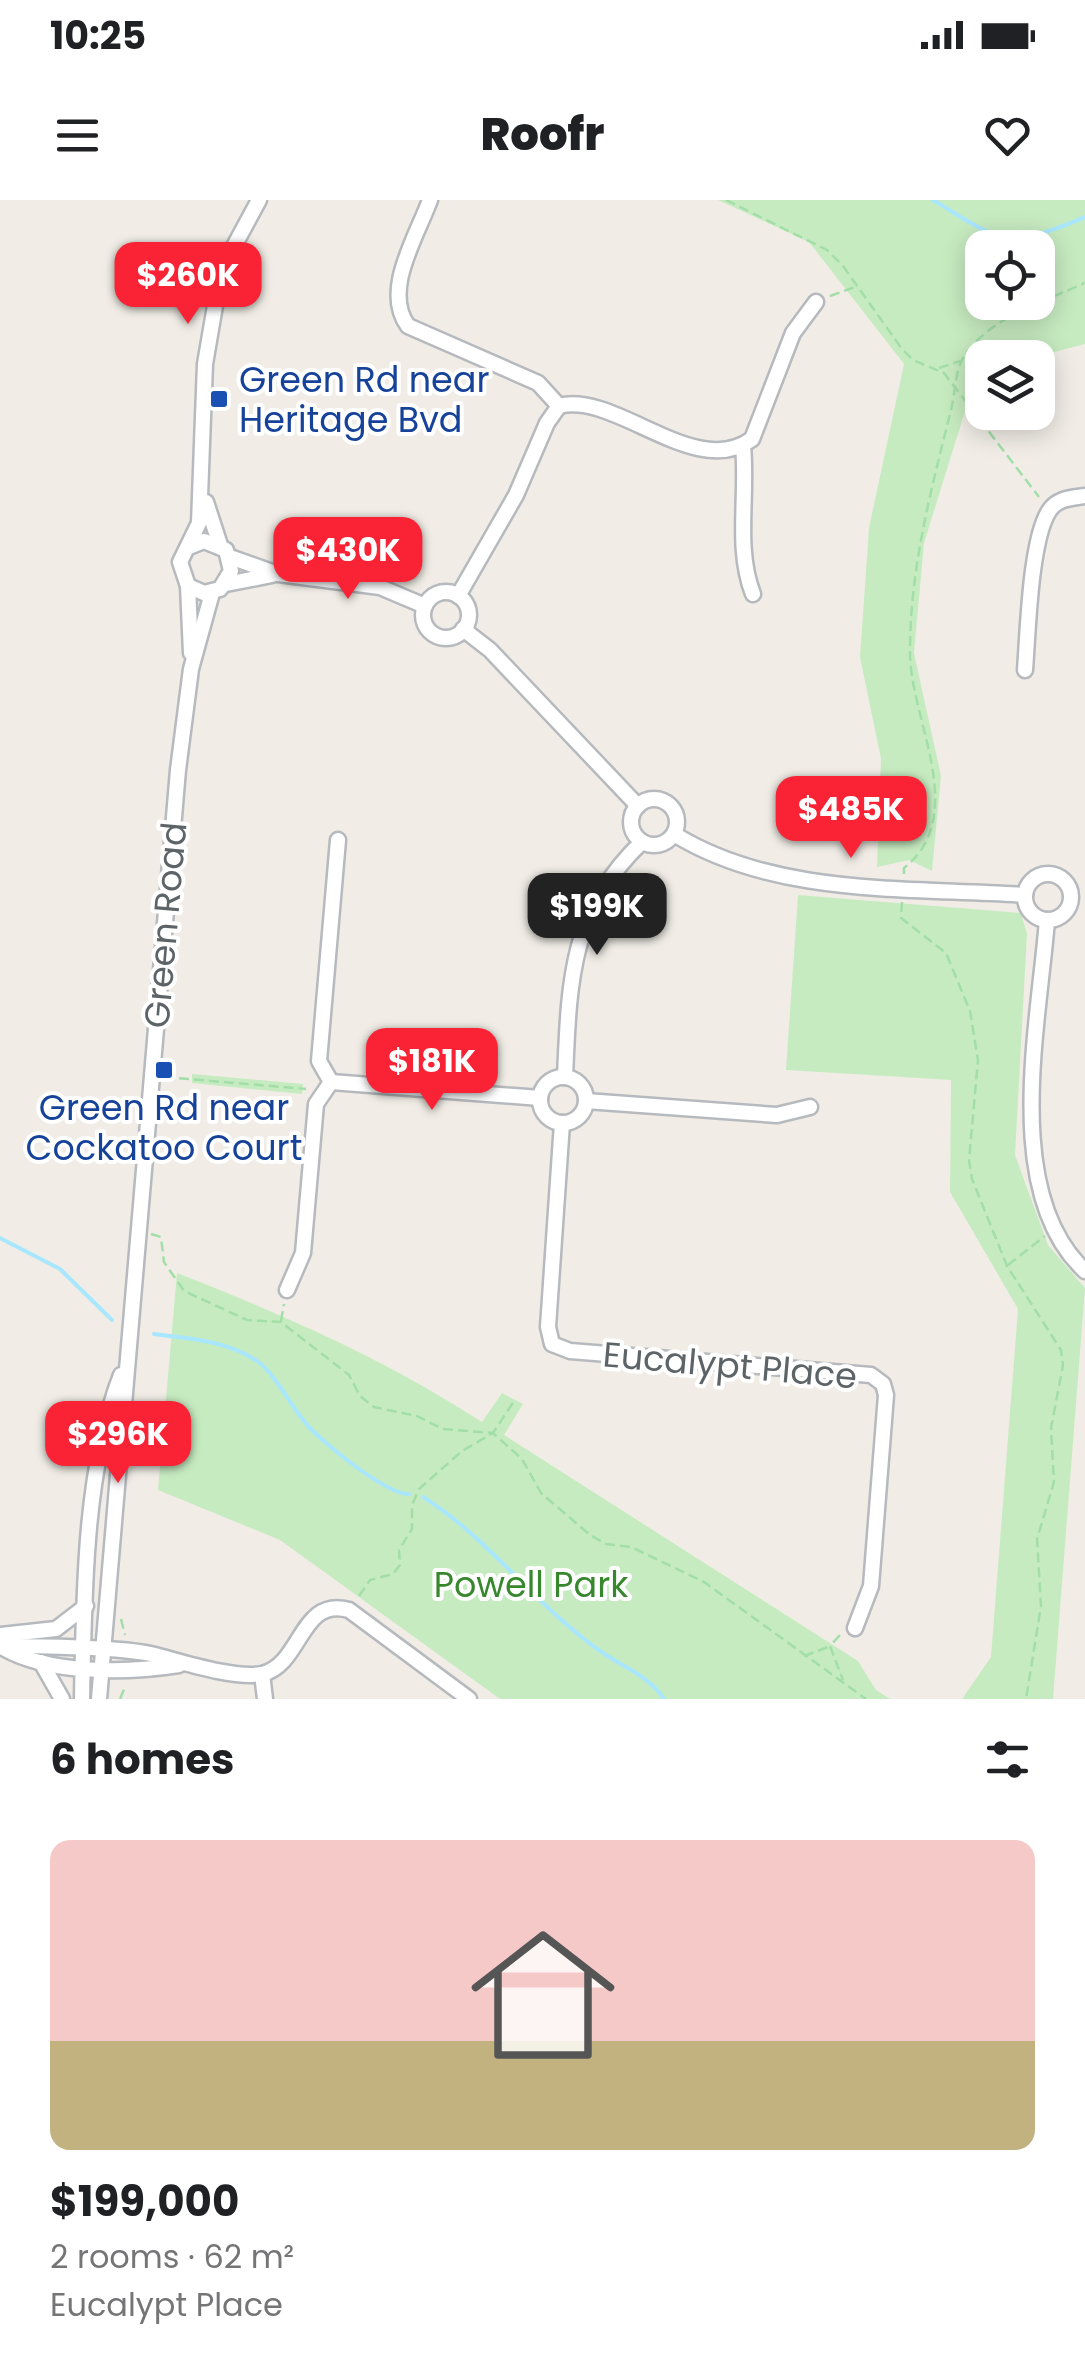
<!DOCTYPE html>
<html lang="en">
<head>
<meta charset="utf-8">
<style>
	:root { --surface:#fff; --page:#f2f2f2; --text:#202124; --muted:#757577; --line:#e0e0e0; --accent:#fa2335 }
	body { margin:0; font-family:Poppins,sans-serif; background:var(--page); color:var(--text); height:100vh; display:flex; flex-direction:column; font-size:38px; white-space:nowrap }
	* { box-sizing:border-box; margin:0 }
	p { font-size:32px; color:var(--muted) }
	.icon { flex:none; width:55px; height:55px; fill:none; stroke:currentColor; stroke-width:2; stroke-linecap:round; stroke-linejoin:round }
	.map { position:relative; height:1499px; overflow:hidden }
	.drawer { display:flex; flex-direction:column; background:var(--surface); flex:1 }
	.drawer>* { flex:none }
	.tools { position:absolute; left:965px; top:30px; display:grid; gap:20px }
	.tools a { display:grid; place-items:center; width:90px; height:90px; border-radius:20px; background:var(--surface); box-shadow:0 5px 25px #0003; font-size:50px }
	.price { position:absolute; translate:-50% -85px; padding:0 22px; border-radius:20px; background:var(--accent); color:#fff; font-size:32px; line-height:65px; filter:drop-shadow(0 2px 5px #0008) }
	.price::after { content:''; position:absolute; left:50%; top:60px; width:30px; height:22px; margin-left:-15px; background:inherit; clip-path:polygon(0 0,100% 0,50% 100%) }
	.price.active { background:#222; color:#fff }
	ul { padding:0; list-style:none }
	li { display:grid; align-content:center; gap:20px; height:530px; padding:0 50px }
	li+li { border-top:2px solid var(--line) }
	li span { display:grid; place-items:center; height:310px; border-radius:20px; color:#555 }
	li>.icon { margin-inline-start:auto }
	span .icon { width:180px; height:180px; fill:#fffc; stroke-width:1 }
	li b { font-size:42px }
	h2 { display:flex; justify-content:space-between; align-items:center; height:120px; padding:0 50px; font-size:42px }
	.status { display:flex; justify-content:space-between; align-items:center; height:70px; padding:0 50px; background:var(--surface); direction:ltr }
	.status svg { height:28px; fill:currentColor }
	header { display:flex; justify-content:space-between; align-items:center; height:130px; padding:0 50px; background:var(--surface); font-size:45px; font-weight:800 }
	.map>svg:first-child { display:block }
	.green { fill:#c7ebc1; fill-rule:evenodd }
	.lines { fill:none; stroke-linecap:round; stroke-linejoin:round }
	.stream { stroke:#a8e7ff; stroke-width:4 }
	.minor-casing { stroke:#b6babe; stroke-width:19 }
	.path { stroke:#a2dea8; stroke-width:2.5; stroke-dasharray:10 5; stroke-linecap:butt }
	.minor { stroke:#fff; stroke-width:14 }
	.transit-dot { fill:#1a4fb4; stroke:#fff; stroke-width:4 }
	.labels { text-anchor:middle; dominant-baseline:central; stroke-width:8; stroke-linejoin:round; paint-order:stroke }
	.transit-label { font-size:35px; fill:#164399; stroke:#fff; text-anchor:start }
	.street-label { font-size:35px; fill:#5d6468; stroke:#fff }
	.park-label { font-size:35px; fill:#37872d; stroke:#fff }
</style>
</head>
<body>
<div class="status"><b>10:25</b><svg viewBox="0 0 49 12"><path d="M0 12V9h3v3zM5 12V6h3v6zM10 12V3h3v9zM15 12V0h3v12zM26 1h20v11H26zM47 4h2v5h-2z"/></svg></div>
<header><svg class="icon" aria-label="menu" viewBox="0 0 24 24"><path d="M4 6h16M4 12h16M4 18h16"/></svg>Roofr<svg class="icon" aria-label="heart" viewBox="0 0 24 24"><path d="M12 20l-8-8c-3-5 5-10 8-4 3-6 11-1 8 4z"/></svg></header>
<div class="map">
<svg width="1085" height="1499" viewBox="0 0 1085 1499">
	<rect width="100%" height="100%" fill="#f1ede6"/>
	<g class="green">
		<path d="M718,0H1085V144L1035,157L982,158V187L966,208L924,343L914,453L941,576L932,671L909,660L877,667L881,559L860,457L869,328L904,164L809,42ZM982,48H1038V102H982Z"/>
		<path d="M798,695L1021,713L1027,734L1015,955L1048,1045L1085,1088L1053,1499H962L991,1457L1018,1109L950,992L951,880L786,870Z"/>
		<path d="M192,874L303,884L302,894L192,883Z"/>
		<path d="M177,1073C284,1115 385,1159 482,1222L502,1193L523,1204L504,1235L858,1461L876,1490L890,1499H500L280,1340L158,1290Z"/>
	</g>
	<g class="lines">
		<g class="stream">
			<path d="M933,0C1003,43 1006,50 1085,17"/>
			<path d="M0,1038L60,1069L112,1120"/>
			<path d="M154,1134C189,1139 226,1140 257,1161C275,1174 289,1203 304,1221C318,1240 387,1295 409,1294"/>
			<path d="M423,1297C490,1339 537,1408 603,1453C625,1468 650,1477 664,1499"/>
		</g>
		<g class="minor-casing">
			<g id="minor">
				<path d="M430,0C416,38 382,91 408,126L538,183L559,206C616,191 695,281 752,239L793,133L816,102"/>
				<path d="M743,246C748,296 735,348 753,394"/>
				<path d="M206,302L220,345"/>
				<path d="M189,347L204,341L226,350L231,371L220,389L204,393L188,386L180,362L199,323L205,164L216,100L225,63L259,0"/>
				<path d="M230,357L278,374L380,387L425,406"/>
				<path d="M226,384L272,375"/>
				<path d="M188,386L191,453"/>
				<circle cx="446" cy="415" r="23"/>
				<path d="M458,396L516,295L547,223L559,206"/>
				<path d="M463,429L490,450L638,606"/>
				<path d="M1025,470C1028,432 1030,341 1049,311C1057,298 1072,298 1085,296"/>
				<circle cx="654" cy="622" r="23"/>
				<path d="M674,634C776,697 908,687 1025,695"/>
				<circle cx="1048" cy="697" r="23"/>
				<path d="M1047,720C1039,824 1001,993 1085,1071"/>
				<path d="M565,877C569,783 570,710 642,642"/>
				<circle cx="563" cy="900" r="23"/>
				<path d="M331,882L540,898"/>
				<path d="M586,901L777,915L810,907"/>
				<path d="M562,923L548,1127L552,1144L570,1151L871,1175L883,1184L886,1195L871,1386L855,1428"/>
				<path d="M287,1090L303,1053L316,904L331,882L319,861L338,640"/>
				<path d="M0,1435L56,1429L86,1406"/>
				<path d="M0,1446C34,1446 125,1447 155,1455C182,1462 234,1479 262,1474C302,1465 300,1396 349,1410L469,1499"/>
				<path d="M0,1446C47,1475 127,1473 179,1465"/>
				<path d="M41,1462L62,1499"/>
				<path d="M262,1474L265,1499"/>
				<path d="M82,1499C84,1396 84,1271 121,1175"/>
				<path d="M99,1499L178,570L191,469L212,393"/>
			</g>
		</g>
		<g class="path">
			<path d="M726,0L827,50L843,66L902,149L913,160L944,173L1039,297"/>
			<path d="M830,96L855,87"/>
			<path d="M939,168L960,161"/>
			<path d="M904,674V668C971,615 909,518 910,451C910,368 931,290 951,210C955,195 955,171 963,158C989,117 1043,102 1085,83"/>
			<path d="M902,702L901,718L946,753L970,811L978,860L969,960L972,979L1007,1066L1061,1150L1063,1165L1051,1228L1054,1282L1037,1339L1041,1406L1026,1499"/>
			<path d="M164,877L306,889"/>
			<path d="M151,1034L161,1037L164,1062L184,1091L247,1120L281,1122L349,1175L360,1196L374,1207L417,1216L443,1229L493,1233L522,1259L541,1293L590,1335L606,1344L631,1347L704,1382L866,1499"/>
			<path d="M1008,1065L1045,1036"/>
			<path d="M281,1121L284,1104"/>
			<path d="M359,1396L370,1380L393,1374L400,1365L399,1350L412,1329V1305L419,1289L462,1251L493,1233L514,1201"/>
			<path d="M121,1419L125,1435"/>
			<path d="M840,1435L830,1446L843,1480"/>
			<path d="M804,1456L828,1447"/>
			<path d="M120,1499L125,1487"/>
		</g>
		<use href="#minor" class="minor"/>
	</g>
	<g class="transit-dot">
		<rect x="209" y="189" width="20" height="20" rx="5"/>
		<rect x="154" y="860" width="20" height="20" rx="5"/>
	</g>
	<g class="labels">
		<g class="transit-label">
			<text x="239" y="179">Green Rd near<tspan x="239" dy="40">Heritage Bvd</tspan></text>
			<text x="164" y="907" text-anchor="middle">Green Rd near<tspan x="164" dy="40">Cockatoo Court</tspan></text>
		</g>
		<g class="street-label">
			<text transform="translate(165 725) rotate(-85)">Green Road</text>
			<text transform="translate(730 1165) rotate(5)">Eucalypt Place</text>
		</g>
		<g class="park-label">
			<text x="531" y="1384">Powell Park</text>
		</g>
	</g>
</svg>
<div class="tools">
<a><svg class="icon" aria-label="locate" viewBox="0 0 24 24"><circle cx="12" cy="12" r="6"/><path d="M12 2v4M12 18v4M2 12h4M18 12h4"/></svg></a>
<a><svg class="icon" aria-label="layers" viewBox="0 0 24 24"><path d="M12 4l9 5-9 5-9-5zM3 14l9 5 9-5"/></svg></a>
</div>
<b class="price" style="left:188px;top:127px">$260K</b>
<b class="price" style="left:348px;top:402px">$430K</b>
<b class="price" style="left:851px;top:661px">$485K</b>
<b class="price active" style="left:597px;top:758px">$199K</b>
<b class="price" style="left:432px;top:913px">$181K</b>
<b class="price" style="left:118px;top:1286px">$296K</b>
</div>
<section class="drawer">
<h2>6 homes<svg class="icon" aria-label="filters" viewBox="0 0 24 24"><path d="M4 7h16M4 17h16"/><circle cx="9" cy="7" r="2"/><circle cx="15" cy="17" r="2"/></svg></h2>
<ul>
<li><span style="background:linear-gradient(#f6c9c9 65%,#c2b280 0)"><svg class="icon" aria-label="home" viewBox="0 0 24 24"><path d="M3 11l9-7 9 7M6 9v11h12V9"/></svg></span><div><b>$199,000</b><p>2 rooms · 62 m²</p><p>Eucalypt Place</p></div></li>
</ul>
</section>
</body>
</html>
